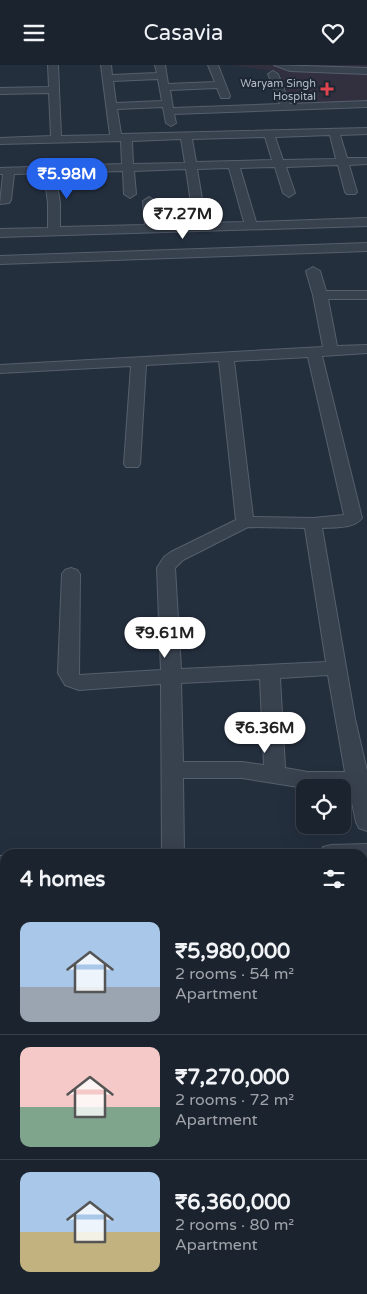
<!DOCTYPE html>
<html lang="en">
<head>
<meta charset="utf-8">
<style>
	:root { --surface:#1b232e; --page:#242b36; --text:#f1f3f6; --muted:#a0a4aa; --line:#39404a; --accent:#2563eb }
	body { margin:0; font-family:"Varela Round",sans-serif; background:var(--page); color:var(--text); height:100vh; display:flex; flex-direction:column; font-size:19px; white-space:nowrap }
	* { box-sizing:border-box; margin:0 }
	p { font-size:16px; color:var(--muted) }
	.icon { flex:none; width:28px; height:28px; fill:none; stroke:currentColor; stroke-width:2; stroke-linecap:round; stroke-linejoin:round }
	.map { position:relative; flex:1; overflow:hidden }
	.drawer { position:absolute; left:0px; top:784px; width:368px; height:446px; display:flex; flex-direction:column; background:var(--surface); border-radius:15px 15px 0 0; box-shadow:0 5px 20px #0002,0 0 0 1px var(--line) }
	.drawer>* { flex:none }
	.tools { position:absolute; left:296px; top:714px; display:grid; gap:10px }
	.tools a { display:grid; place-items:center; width:55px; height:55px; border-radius:10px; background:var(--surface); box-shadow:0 5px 20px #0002,0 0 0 1px var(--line); font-size:25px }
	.price { position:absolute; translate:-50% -42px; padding:0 11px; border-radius:18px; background:#fff; color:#222; font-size:16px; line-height:32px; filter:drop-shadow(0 1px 2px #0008) }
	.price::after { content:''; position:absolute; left:50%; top:30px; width:15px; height:11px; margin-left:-8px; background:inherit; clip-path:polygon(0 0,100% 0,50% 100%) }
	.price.on { background:var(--accent); color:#fff }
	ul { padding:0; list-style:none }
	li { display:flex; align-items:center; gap:15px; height:125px; padding:0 20px }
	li+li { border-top:1px solid var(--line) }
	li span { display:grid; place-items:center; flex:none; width:140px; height:100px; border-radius:10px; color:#555 }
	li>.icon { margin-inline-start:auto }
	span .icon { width:60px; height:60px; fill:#fffc; stroke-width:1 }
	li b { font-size:21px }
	h2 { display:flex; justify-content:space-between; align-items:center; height:60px; padding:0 20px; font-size:21px }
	header { display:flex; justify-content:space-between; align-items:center; height:65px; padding:0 20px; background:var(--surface); font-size:22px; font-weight:600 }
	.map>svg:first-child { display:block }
	.medical { fill:#32303f }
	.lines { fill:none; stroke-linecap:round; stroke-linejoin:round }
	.minor-casing { stroke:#565f6c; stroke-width:2 }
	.minor { fill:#38414e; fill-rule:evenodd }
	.health-dot { fill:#e0444e; stroke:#1d2633; stroke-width:2 }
	.labels { text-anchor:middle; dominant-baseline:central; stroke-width:4; stroke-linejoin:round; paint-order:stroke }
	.far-poi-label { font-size:11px; fill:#b4bcc9; stroke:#1d2633; text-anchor:end }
</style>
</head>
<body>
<header><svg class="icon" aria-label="menu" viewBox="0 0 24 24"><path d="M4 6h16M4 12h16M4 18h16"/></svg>Casavia<svg class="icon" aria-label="heart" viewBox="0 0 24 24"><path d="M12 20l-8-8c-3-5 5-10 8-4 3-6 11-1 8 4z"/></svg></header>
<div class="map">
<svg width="367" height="1229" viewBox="0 0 367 1229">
	<rect width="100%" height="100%" fill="#242f3e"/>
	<path class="medical" d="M232,0H367V40L293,41L279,7Z"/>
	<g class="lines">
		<g class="minor-casing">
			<g id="minor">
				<path d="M48,0H58L61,71L110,70L101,0H111L112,10L157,8L155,0H165L168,19L215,17L208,0H218L230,31L229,33H221L217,23L170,25L173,43L280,39L268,9L273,6L278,9L290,39L367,36V42L174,49L176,58L171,61L166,58L163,42L117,44L121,69L367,63V69L340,70L347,93H367V99L349,100L357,127L355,129H347L345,127L338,100L286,102L295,128L289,132L283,128L275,102L240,103L256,157L367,153V161L0,172V164L48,163V138L44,108L14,109L11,135L9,138L0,139L3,109H0V103L122,99L121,76L0,79V73L51,71L49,28L0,29V23L49,22ZM158,14L162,36L116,38L113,16ZM330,70L336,94L283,95L275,72ZM265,72L272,95L196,97L192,74ZM181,74L185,98L133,99L132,76ZM229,103L244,157L206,158L197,104ZM186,104L194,158L158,160L155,136L149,132L143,136L145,160L60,162V138L55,108L123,106L124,129L130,133L136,129L134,106Z"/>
				<path d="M274,0L367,3V9L290,6Z"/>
				<path d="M367,178V186L0,199V191Z"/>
				<path d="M313,202L320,206L326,226H367V234H328L337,281L367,280V288L322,291L362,453C354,464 335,462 322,463L355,654L367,706V766L359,763L356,757L349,723H305L242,713H183L184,789H162L161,619L79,625L65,620L58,608L62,509L65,505L71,503L77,505L80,509L79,610L161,605L157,503L164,492L171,487L236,455L219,296L146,300L140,399L138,402H126L124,399L131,301L0,308V300L323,282L313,230L306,206ZM308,292L344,450L313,453L253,452L234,296ZM248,462L305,463L326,597L181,604L175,503L183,495ZM328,610L345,707H308L285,703L280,613ZM260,614L264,700L242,697H183L181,618Z"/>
				<path d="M367,779V797H362V789H320L323,782L331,780Z"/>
				<rect x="0" y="791" width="5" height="20"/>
				<rect x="362" y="889" width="5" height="22"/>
				<path d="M5,898V920L0,921V899Z"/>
			</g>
		</g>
		<use href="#minor" class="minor"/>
	</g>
	<path class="health-dot" d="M324.5 16.5h5v5h5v5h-5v5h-5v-5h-5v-5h5z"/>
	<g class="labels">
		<g class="far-poi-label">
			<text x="316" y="18">Waryam Singh<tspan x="316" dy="13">Hospital</tspan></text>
		</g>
	</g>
</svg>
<div class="tools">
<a><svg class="icon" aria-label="locate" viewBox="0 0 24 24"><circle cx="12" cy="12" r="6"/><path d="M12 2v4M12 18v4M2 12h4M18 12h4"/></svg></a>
</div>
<b class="price on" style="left:67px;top:135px">₹5.98M</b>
<b class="price" style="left:183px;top:175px">₹7.27M</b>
<b class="price" style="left:165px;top:594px">₹9.61M</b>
<b class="price" style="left:265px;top:689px">₹6.36M</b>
<section class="drawer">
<h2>4 homes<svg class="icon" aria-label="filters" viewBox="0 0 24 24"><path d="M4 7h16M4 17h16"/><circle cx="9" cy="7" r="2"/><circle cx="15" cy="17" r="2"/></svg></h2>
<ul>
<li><span style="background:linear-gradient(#a9c7e8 65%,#9aa5b1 0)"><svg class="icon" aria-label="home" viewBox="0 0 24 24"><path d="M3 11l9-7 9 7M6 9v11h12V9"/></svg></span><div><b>₹5,980,000</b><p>2 rooms · 54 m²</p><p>Apartment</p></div></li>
<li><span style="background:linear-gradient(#f6c9c9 60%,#7fa58c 0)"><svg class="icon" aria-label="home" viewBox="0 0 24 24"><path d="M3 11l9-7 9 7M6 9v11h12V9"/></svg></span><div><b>₹7,270,000</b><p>2 rooms · 72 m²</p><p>Apartment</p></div></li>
<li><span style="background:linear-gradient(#a9c7e8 60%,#c2b280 0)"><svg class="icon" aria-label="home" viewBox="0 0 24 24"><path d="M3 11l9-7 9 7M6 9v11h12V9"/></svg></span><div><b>₹6,360,000</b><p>2 rooms · 80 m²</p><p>Apartment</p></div></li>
</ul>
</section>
</div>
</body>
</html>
